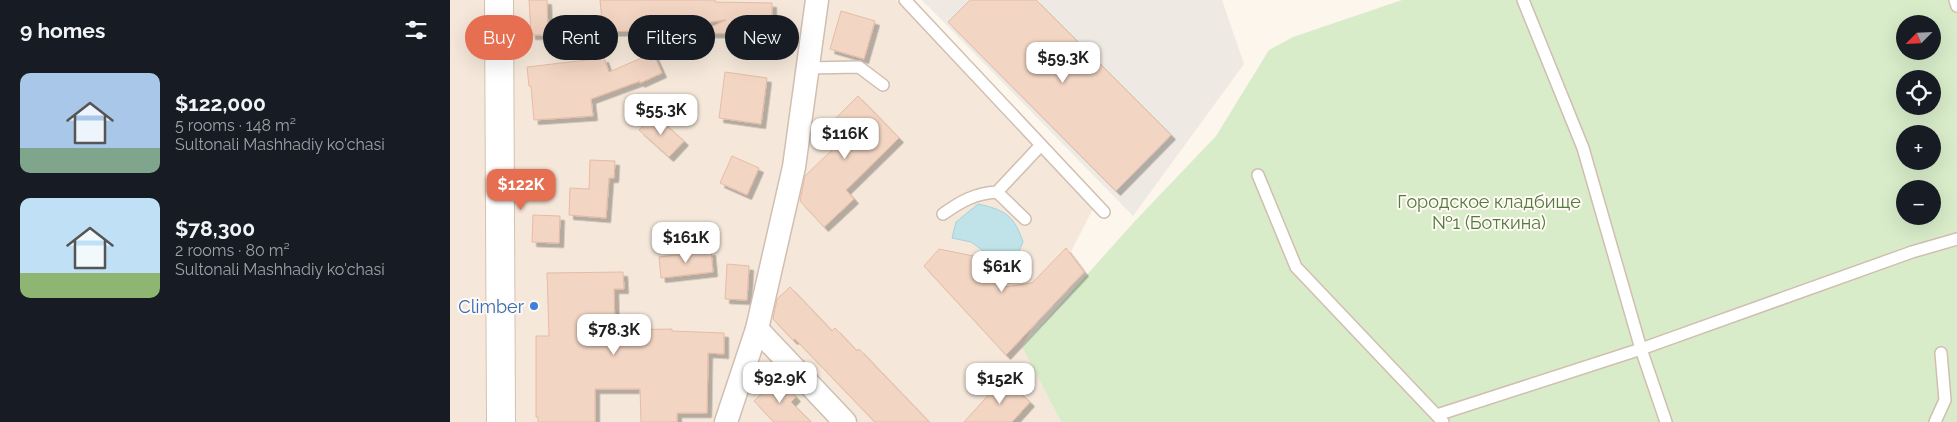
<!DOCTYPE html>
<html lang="en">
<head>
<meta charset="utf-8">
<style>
	:root { --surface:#171b24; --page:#20242c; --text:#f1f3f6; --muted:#9ea1a6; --accent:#e76f51 }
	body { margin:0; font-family:Raleway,sans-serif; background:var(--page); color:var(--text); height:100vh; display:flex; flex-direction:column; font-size:19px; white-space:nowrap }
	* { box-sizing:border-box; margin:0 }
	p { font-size:16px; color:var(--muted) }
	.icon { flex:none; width:28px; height:28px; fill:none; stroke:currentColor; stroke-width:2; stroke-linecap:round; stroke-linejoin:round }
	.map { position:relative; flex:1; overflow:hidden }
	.details { display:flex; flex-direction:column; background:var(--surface); width:450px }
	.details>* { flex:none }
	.banner { position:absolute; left:15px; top:15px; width:475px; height:45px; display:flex; gap:10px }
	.needle { width:32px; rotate:246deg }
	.fabs { position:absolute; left:1446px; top:15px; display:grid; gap:10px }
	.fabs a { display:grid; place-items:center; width:45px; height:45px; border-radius:50%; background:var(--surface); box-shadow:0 5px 20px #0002; font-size:25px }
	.price { position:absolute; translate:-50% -42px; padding:0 11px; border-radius:10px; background:#fff; color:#222; font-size:16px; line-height:32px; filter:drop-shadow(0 1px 2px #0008) }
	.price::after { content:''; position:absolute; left:50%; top:30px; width:15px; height:11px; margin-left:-8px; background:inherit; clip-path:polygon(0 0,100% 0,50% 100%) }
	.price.on { background:var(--accent); color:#fff }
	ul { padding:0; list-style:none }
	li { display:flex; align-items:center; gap:15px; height:125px; padding:0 20px }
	li span { display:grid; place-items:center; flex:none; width:140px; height:100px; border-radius:10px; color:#555 }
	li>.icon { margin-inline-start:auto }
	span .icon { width:60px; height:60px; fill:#fffc; stroke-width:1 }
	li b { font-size:21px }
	h2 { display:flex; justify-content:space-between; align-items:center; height:60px; padding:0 20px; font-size:21px }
	.tag { padding:0 18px; border-radius:22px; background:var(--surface); box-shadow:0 5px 20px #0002; font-size:18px; line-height:45px }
	.tag.on { background:var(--accent); color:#fff }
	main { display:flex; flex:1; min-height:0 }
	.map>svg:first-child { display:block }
	.residential { fill:#f5e8da }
	.industrial { fill:#efe9e4 }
	.green { fill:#d8ecc9; fill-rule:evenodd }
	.water { fill:#bfe3e8; stroke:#a5d3da }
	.building { fill:#f3d5c3; stroke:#e6bba3; filter:url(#shadow) }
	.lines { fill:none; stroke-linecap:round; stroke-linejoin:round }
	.lane-casing { stroke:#d1beb0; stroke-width:14 }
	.street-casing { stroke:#d1beb0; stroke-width:25 }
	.secondary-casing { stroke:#d6c0b0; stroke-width:30 }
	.lane { stroke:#fff; stroke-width:11 }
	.street { stroke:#fff; stroke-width:22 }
	.secondary { stroke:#fff; stroke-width:28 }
	.shop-dot { fill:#3f7fe0; stroke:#fffaf3; stroke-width:2 }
	.labels { text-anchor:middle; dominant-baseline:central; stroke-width:4; stroke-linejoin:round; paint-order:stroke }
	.park-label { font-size:18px; fill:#537a41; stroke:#fffaf3 }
	.shop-label { font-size:18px; fill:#366cbe; stroke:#fffaf3; text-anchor:end }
</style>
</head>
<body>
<main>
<section class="details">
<h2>9 homes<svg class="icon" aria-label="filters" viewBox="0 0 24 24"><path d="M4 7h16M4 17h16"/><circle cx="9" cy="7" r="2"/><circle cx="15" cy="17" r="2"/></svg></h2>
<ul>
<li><span style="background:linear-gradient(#a9c7e8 75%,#7fa58c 0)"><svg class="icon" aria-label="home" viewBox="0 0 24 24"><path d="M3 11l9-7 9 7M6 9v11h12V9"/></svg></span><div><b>$122,000</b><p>5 rooms · 148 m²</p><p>Sultonali Mashhadiy ko'chasi</p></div></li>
<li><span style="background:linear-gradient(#bfe0f5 75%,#8fb573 0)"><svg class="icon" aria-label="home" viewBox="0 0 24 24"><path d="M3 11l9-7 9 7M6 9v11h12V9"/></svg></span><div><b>$78,300</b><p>2 rooms · 80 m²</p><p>Sultonali Mashhadiy ko'chasi</p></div></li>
</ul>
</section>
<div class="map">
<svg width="1507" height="422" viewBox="0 0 1507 422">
	<defs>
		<filter id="shadow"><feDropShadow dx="4.5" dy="4.5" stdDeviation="0" flood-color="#0004"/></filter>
	</defs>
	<rect width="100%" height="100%" fill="#fdf6ec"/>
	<path class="residential" d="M0,0H446L646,203L572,347L611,422H0Z"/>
	<path class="industrial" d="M472,0H772L794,64L683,216Z"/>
	<path class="green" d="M952,0H1507V422H611L572,347L685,221L766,136L819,50L843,37ZM1455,24H1482V51H1455ZM1455,79H1482V106H1455ZM1455,134H1482V161H1455ZM1455,189H1482V216H1455Z"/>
	<path class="water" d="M528,204C555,210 564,215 573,242L567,256L539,255L521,242L502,238L506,222Z"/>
	<g class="building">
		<path d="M79,0H97L98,35H81Z"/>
		<path d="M150,0H265V2L322,3V34L249,33L276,20L185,31L153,32Z"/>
		<path d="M520,0H586L721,135L666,191L498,22Z"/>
		<path d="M391,11L425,21L414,59L380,49Z"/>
		<path d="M203,53L212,73L190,83V81L141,99L143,116L84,120L81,86H79L77,67L154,58L159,72Z"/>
		<path d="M275,72L317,78L311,124L269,118Z"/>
		<path d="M408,96L449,138L396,190L404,199L374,227L350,201L355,176L383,149L369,135Z"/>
		<path d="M204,114L234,141L219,157L189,130Z"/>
		<path d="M282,156L309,168L297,195L270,183Z"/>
		<path d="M140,160L165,161L164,178H159L156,218L119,215L120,188L139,189Z"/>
		<path d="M83,215L110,216L109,243L82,242Z"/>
		<path d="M616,248L634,272L556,355L474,266L489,249L533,258L555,287L582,283Z"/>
		<path d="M261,251L263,272L211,278L209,257Z"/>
		<path d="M277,264L299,266L297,300L275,299Z"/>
		<path d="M173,272L174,289H164L165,330L222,329V331L274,333V354L258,353L257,413H227V422H191L190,389H145V422H88V417H86V336H99L97,273Z"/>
		<path d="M340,287L382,331L385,328L407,351L409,349L479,422H425L345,339L343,340L323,319L327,299Z"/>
		<path d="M327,378L346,397L341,402L361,422H324L304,401Z"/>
		<path d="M554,378L580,402L562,422H514Z"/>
	</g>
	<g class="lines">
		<g class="lane-casing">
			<g id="lane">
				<path d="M455,0L654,212"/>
				<path d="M1073,0L1133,148L1191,349L1216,422"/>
				<path d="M1505,0L1507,6"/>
				<path d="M357,68L409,67L433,85"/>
				<path d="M808,175L846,267L993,422"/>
				<path d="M547,192L575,219"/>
				<path d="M493,214C510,202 525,193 547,192L591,145"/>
				<path d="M987,415L1191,349L1462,252L1507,239"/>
				<path d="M1485,422L1495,400L1491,353"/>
			</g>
		</g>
		<g class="street-casing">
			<g id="street">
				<path d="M307,329L395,422"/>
				<path d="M276,422L307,329L344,167L367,0"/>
			</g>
		</g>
		<g class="secondary-casing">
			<path id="secondary" d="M49,0L51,422"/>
		</g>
		<use href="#lane" class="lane"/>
		<use href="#street" class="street"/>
		<use href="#secondary" class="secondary"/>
	</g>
	<circle class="shop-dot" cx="84" cy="306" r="5"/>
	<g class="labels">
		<g class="park-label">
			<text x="1039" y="201">Городское кладбище<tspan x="1039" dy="21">№1 (Боткина)</tspan></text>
		</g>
		<g class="shop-label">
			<text x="74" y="306">Climber</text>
		</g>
	</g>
</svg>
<div class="fabs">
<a><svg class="needle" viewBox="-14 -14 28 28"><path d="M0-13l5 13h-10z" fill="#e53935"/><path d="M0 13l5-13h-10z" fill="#9ea1a6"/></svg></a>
<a><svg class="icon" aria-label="locate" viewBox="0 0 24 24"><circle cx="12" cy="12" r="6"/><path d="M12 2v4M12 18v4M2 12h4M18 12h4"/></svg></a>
<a>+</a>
<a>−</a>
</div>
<b class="price" style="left:613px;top:84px">$59.3K</b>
<b class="price" style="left:211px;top:136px">$55.3K</b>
<b class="price" style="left:395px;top:160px">$116K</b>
<b class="price on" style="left:71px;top:211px">$122K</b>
<b class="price" style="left:236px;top:264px">$161K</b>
<b class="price" style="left:552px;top:293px">$61K</b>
<b class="price" style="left:164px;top:356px">$78.3K</b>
<b class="price" style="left:330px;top:404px">$92.9K</b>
<b class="price" style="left:550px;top:405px">$152K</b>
<div class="banner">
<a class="tag on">Buy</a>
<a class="tag">Rent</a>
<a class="tag">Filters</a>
<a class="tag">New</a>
</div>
</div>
</main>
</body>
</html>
